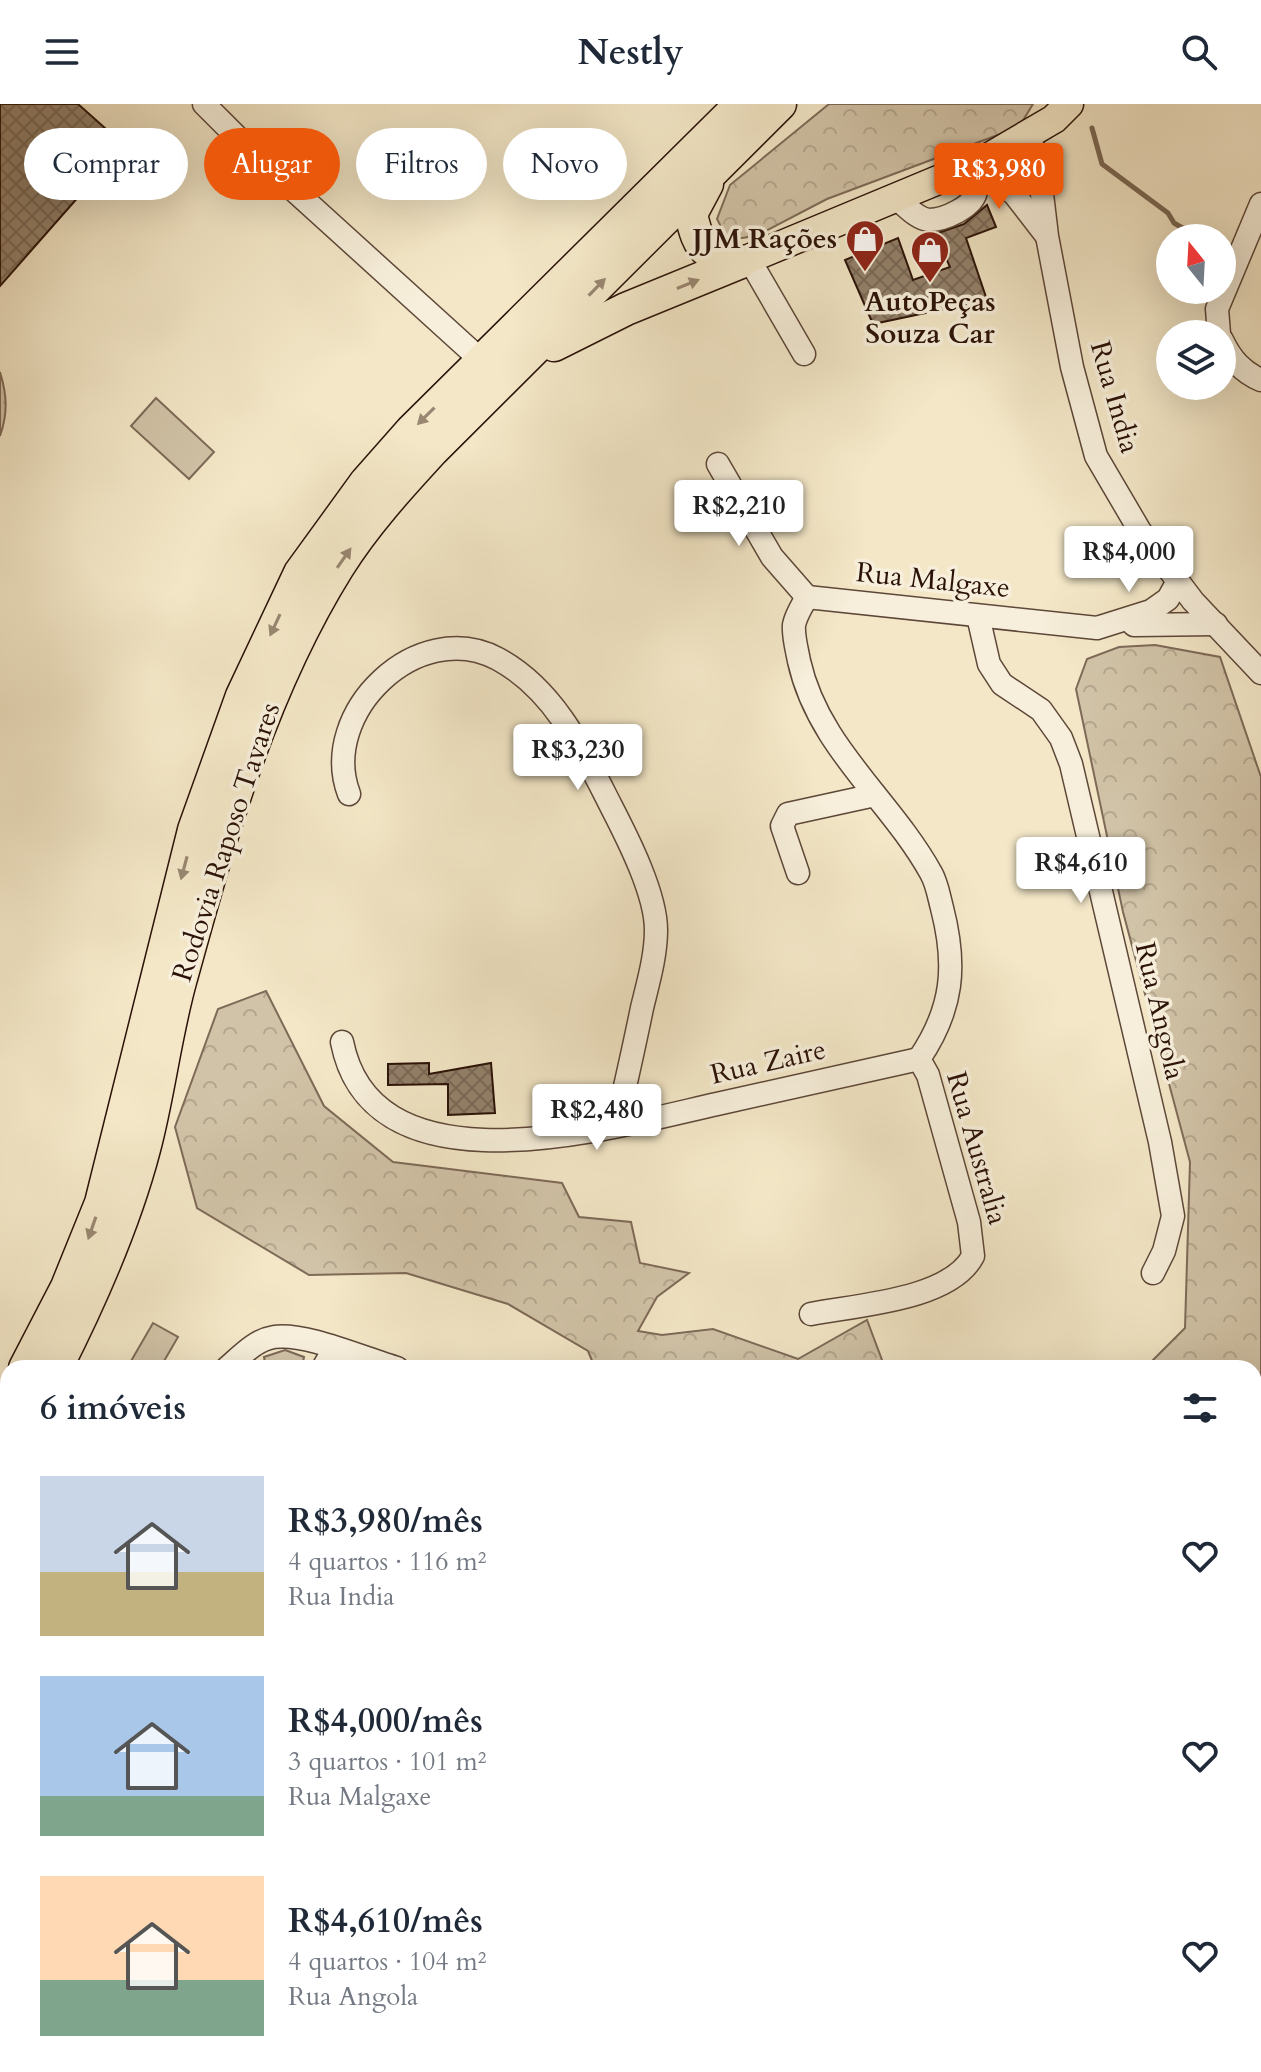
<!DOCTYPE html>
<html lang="pt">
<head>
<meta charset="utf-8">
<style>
	:root { --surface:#fff; --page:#f6f6f7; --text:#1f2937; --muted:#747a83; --accent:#ea580c }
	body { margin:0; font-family:Cardo,serif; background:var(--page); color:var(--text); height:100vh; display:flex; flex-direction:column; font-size:30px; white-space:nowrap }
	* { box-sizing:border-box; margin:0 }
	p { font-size:26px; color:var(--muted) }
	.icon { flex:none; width:44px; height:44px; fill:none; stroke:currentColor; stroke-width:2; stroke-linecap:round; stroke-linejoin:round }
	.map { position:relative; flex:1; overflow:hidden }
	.sheet { position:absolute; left:0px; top:1256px; width:1262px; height:712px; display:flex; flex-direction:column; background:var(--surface); border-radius:24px 24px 0 0; box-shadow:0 8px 32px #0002 }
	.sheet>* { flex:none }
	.banner { position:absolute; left:24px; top:24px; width:800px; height:72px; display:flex; gap:16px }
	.needle { width:52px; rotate:342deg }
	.buttons { position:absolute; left:1156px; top:120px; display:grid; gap:16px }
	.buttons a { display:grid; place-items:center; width:80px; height:80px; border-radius:50%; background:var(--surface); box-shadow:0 8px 32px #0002; font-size:40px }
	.price { position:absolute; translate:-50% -68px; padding:0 18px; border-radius:8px; background:#fff; color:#222; font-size:26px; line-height:52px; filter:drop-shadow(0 2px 4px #0008) }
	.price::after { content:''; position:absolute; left:50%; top:48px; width:24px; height:18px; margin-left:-12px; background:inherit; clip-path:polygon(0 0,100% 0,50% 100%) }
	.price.current { background:var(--accent); color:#fff }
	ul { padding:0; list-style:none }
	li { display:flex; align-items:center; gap:24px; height:200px; padding:0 40px }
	li span { display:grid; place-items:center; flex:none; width:224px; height:160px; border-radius:0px; color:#555 }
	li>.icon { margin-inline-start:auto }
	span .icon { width:96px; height:96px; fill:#fffc; stroke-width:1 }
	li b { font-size:34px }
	h2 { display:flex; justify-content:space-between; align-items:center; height:96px; padding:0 40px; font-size:34px }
	.pill { padding:0 28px; border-radius:36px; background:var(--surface); box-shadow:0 8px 32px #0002; font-size:28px; line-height:72px }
	.pill.current { background:var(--accent); color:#fff }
	header { display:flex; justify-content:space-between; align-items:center; height:104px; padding:0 40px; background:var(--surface); font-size:36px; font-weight:700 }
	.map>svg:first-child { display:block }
	.grass { fill:#d1c3a7; stroke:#7e6a58; stroke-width:2 }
	.forest { fill:url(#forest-crowns); stroke:#7e6a58; stroke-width:2 }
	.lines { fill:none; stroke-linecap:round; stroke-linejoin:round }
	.stream { stroke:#7a6754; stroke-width:5 }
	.building { fill:url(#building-cross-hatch); stroke:#2b1208; stroke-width:2 }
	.minor-casing { stroke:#5d4738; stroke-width:25 }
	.major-casing { stroke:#2b1208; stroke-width:31 }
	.highway-casing { stroke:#2b1208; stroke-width:35 }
	.minor { stroke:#f7efdb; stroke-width:22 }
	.major { stroke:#f3e7c7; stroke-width:28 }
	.highway { stroke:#f3e7c7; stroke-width:32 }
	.oneway { fill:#998771 }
	.labels { text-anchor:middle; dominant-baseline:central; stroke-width:7; stroke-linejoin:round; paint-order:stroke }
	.poi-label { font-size:28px; font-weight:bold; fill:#2b1208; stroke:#f7efdb; text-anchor:end }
	.street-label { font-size:28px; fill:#2b1208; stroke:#f7efdb }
</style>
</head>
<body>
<header><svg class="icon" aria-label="menu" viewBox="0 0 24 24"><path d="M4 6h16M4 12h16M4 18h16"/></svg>Nestly<svg class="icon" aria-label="search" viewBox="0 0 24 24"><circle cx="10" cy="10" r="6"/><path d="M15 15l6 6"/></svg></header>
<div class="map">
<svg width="1261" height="1968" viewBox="0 0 1261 1968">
	<defs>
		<pattern id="forest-crowns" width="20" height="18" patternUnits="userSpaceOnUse" patternTransform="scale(2)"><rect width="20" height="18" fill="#d1c3a7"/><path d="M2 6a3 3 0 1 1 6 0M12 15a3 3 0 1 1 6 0" fill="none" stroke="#b4a68e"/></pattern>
		<pattern id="building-cross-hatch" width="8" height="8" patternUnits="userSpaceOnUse" patternTransform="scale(2)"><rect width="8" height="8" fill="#93816b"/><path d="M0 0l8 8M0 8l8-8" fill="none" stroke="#786856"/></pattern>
	</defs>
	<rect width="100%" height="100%" fill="#f3e7c7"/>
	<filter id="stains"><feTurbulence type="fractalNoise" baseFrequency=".0025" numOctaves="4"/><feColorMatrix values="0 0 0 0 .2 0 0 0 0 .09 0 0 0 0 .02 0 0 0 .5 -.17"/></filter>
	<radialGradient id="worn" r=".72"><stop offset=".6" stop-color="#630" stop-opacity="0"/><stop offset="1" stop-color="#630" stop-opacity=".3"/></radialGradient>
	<g class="grass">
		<path d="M156,294L214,348L189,375L131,322Z"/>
		<path d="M153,1219L178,1233L160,1264H127Z"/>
		<path d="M285,1246L304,1253L302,1264H273L265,1259L264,1253Z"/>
	</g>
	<g class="forest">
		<path d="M829,0H1033L1019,23L827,95L756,132L728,136L717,115L730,81Z"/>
		<path d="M0,268C7,291 8,309 0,332Z"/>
		<path d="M1155,541L1220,553L1261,673V1371L1254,1370V1264H1145L1185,1224L1190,1058L1123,808L1076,585L1087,555L1119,543Z"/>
		<path d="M266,887L324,1002L393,1058L562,1079L579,1113L631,1118L640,1159L689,1169L657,1193L638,1227L662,1231L713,1225L798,1255L867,1216L885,1264H595L588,1247L508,1200L406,1169L309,1171L197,1104L175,1023L218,905Z"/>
		<path d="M8,1436V1579L0,1592V1449Z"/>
	</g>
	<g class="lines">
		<g class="stream">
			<path d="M1092,24L1102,60L1168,109L1174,119L1200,134"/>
			<path d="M1222,146L1227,148"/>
		</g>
	</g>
	<g class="building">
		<path d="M0,0H78L124,41L0,182Z"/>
		<path d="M987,101L996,123L966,134L987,196L873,220L845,156L898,134L913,176L950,163L935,130L964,120Z"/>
		<path d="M429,959V970L491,959L495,1009L448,1011V980L388,981V960Z"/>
	</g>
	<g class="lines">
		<g class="minor-casing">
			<g id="minor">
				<path d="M204,0L255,51L482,257"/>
				<path d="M1029,30L1039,65L1047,132L1072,263L1096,352L1140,427L1193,497L1261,569"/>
				<path d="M979,59L1015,91L1046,131"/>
				<path d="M897,95C906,102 917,115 929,116C944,116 974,103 976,87C977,79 975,69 974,61"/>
				<path d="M749,155L804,250"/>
				<path d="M1219,230L1217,205L1261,100"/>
				<path d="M1222,236C1231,255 1242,268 1261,276"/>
				<path d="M718,360L772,453L807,493"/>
				<path d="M807,493C802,502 796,511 794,521C793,532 797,546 799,557C818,643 890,695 931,769C937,779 939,793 942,804C957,862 953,905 919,955L928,971L969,1118L973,1152C950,1196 857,1201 811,1210"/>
				<path d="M807,493L1097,524L1151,507L1168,495L1178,477"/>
				<path d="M978,512L989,560L1002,580L1041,606L1061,634L1071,660L1160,1038L1173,1112L1164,1147L1153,1169"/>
				<path d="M1134,521L1216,520"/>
				<path d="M349,690C318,609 418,512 498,555C555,586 583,647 611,702C628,735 656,790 656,826C656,852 648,879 642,904C634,943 625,983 616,1022"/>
				<path d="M798,769L782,722L788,710L875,691"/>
				<path d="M342,938C373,1094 614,1023 717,1000C785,985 852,970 919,955"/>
				<path d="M227,1264C241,1252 255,1236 274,1233C305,1228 365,1255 397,1264"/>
				<path d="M323,1264L334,1245"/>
				<path d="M0,1609L8,1598"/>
				<path d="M0,1682L8,1674"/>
				<path d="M1254,1750L1261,1754"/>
				<path d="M0,1825L8,1831"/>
				<path d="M0,1933L8,1939"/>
				<path d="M1254,1936L1261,1941"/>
				<path d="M41,1960L53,1968"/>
				<path d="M196,1960L207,1968"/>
				<path d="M724,1960L737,1968"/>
				<path d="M1006,1960L1018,1968"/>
				<path d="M449,1968L469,1960"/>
			</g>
		</g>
		<g class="major-casing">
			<path id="major" d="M741,158L979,59L1054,15L1069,0"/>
		</g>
		<g class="highway-casing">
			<g id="highway">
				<path d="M707,80L691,110C699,146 705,152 741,158"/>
				<path d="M554,241L626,205L741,158"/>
				<path d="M25,1264L67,1183L101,1099L194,726L242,592L300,469L366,378L411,327L741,0"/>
				<path d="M56,1264C91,1195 124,1121 144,1045C159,989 165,930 181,874C220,733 260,588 338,463C365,420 399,383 433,346L780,0"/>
				<path d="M0,1311L8,1296"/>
				<path d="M0,1369L8,1355"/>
			</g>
		</g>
		<use href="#minor" class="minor"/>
		<use href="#major" class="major"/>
		<use href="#highway" class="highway"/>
	</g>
	<defs><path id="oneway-solid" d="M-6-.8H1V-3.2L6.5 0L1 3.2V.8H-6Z" transform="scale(2)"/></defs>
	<g class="oneway">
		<use href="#oneway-solid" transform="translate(688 180) rotate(-22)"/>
		<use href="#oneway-solid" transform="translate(597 183) rotate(-46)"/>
		<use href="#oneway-solid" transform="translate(426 312) rotate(135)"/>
		<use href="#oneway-solid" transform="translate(344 454) rotate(-55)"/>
		<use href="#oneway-solid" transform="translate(275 521) rotate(115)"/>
		<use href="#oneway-solid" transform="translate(184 764) rotate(105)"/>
		<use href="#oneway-solid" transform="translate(92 1124) rotate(109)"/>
	</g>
	<defs>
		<g id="shop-pin" transform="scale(2)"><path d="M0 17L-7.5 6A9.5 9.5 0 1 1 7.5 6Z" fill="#8f2418" stroke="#f7efdb"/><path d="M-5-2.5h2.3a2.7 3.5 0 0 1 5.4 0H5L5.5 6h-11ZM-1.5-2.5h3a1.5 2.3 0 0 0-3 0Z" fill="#fff"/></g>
	</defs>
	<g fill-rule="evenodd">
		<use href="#shop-pin" x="865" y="135"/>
		<use href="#shop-pin" x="930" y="146"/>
	</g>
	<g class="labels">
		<g class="poi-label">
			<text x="837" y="135">JJM Rações</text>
			<text x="930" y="198" text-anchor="middle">AutoPeças<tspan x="930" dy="32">Souza Car</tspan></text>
		</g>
		<g class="street-label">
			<text transform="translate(1115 293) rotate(74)">Rua India</text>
			<text transform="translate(933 476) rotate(6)">Rua Malgaxe</text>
			<text transform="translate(226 738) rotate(-72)">Rodovia Raposo Tavares</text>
			<text transform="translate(1160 907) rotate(77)">Rua Angola</text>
			<text transform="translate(768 958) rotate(-13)">Rua Zaire</text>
			<text transform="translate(977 1044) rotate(74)">Rua Australia</text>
		</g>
	</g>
	<rect width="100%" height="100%" filter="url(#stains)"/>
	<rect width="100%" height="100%" fill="url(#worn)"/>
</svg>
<div class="buttons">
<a><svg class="needle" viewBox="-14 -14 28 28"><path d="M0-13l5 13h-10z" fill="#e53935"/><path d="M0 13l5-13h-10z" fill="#747a83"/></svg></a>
<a><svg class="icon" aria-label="layers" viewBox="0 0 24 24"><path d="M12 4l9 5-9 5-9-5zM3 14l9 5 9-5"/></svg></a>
</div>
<b class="price current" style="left:999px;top:107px">R$3,980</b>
<b class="price" style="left:739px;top:444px">R$2,210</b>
<b class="price" style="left:1129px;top:490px">R$4,000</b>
<b class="price" style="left:578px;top:688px">R$3,230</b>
<b class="price" style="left:1081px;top:801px">R$4,610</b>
<b class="price" style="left:597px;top:1048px">R$2,480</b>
<div class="banner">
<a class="pill">Comprar</a>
<a class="pill current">Alugar</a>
<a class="pill">Filtros</a>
<a class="pill">Novo</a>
</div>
<section class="sheet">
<h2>6 imóveis<svg class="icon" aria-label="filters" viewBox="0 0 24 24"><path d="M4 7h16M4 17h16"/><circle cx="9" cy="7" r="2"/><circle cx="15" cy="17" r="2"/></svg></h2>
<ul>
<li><span style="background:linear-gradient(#c9d6e8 60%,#c2b280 0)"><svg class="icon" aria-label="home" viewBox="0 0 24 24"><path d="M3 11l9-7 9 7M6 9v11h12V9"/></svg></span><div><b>R$3,980/mês</b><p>4 quartos · 116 m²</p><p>Rua India</p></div><svg class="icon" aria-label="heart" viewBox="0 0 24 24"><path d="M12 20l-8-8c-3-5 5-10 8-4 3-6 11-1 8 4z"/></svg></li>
<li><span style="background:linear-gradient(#a9c7e8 75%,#7fa58c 0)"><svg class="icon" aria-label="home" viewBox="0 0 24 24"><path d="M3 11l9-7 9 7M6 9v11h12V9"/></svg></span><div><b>R$4,000/mês</b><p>3 quartos · 101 m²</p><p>Rua Malgaxe</p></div><svg class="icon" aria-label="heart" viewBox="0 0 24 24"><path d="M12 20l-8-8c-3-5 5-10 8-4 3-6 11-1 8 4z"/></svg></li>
<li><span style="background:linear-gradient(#ffd9b3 65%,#7fa58c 0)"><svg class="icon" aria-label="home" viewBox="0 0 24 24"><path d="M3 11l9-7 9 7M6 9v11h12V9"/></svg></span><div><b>R$4,610/mês</b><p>4 quartos · 104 m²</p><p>Rua Angola</p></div><svg class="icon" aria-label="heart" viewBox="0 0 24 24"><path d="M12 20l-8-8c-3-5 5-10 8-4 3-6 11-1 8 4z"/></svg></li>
</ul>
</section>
</div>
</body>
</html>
